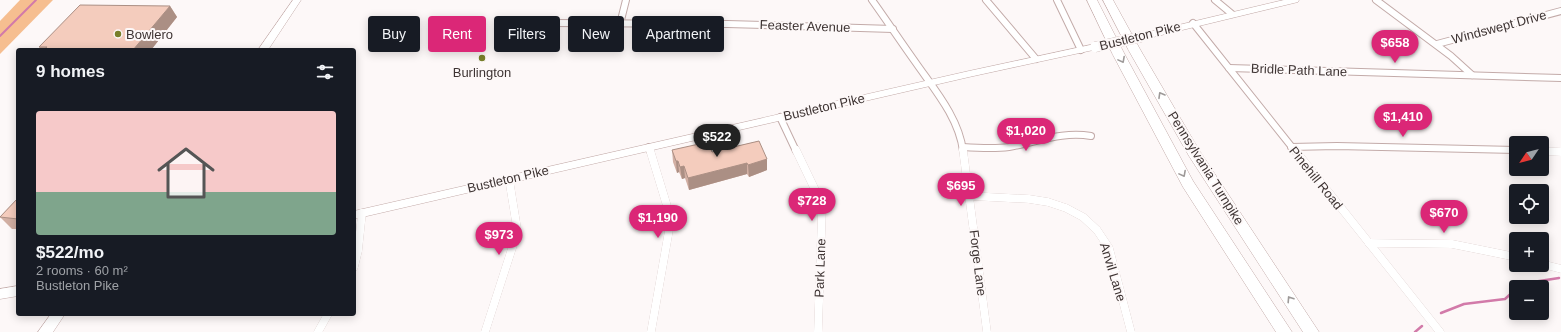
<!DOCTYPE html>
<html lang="en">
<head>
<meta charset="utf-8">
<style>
	:root { --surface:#171b24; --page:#242831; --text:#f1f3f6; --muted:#9ea1a6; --line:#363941; --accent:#db2777 }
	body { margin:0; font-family:Arial,sans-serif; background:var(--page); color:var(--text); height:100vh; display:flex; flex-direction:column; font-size:15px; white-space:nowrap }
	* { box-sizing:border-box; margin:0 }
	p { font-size:13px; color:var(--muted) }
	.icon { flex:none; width:22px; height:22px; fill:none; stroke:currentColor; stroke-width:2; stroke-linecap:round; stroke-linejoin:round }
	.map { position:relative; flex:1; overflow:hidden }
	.side { position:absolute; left:16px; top:48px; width:340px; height:268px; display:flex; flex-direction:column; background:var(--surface); border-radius:4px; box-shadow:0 2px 10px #0003 }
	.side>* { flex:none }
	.banner { position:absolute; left:368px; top:16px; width:380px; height:36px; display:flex; gap:8px }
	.needle { width:26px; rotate:235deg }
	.fabs { position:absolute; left:1509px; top:136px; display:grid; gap:8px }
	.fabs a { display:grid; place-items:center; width:40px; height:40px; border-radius:4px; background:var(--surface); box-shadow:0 2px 10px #0003; font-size:20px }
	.price { position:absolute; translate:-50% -34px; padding:0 9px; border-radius:14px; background:var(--accent); color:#fff; font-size:13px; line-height:26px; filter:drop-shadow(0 1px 2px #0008) }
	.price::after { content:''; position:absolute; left:50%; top:24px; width:12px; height:9px; margin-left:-6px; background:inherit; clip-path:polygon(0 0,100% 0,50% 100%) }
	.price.on { background:#222; color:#fff }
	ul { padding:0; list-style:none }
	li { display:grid; align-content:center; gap:8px; height:212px; padding:0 20px }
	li+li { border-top:1px solid var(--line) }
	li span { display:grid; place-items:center; height:124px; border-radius:4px; color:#555 }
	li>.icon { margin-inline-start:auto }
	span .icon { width:72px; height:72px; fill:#fffc; stroke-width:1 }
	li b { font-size:17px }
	h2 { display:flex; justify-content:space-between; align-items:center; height:48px; padding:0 20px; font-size:17px }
	.pill { padding:0 14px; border-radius:4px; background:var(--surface); box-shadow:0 2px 10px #0003; font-size:14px; line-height:36px }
	.pill.on { background:var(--accent); color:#fff }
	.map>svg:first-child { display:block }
	.green { fill:#f6be90 }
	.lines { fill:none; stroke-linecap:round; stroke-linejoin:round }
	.stream-far1 { stroke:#d27aa9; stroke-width:2 }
	.stream { stroke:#d27aa9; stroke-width:2.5 }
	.street-far1-casing { stroke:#c3aba9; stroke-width:8 }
	.street-casing { stroke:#c3aba9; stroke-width:8 }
	.primary-casing { stroke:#c3aba9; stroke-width:1 }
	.highway-casing { stroke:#c3aba9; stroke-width:1 }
	.street-far1 { stroke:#fff; stroke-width:6 }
	.street { stroke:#fff; stroke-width:8 }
	.primary { fill:#fff; fill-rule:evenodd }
	.highway { fill:#fff; fill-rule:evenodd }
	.primary-bridge-casing { stroke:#c3aba9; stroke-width:11; stroke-linecap:butt }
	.primary-bridge { stroke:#fff; stroke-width:10 }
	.wall { fill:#d2afa3 }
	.shaded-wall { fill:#ab8f84 }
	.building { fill:#f4ccbd; stroke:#ab8f84 }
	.oneway { stroke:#9e9a99 }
	.poi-dot { fill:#787f2a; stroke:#fdf8f8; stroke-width:1.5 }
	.labels { text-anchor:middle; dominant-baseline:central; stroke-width:4; stroke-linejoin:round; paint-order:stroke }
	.street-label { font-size:13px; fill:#3e3433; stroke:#fdf8f8 }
	.poi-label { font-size:13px; fill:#3e3433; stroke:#fdf8f8; text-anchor:start }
</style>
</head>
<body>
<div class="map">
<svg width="1561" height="332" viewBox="0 0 1561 332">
	<rect width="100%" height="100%" fill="#fdf8f8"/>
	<path class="green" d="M20,0H53L0,54V21Z"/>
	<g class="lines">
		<path class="stream-far1" d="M0,36L36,0"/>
		<g class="stream">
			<path d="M1519,287L1533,282L1559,278"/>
			<path d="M1441,313L1464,304L1505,299L1516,289"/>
			<path d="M1415,332L1422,326"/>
		</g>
		<g class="street-far1-casing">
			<g id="street-far1">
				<path d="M872,0C887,21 901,42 916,63C934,89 959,118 963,151"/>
				<path d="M986,0L1036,59"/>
				<path d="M1057,0L1081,50"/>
				<path d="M1215,0L1232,14"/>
				<path d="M1376,0L1451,56L1472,75"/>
				<path d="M549,23L727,24L893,29"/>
				<path d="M1193,23L1295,151"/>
				<path d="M620,24L626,0"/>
				<path d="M1437,44L1561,11"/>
				<path d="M1229,68L1561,78"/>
				<path d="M780,117L796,151"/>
				<path d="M649,147L650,151"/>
				<path d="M963,147C978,148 994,149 1009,147C1038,142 1062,131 1091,136"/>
				<path d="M1291,147L1337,146L1516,150"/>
			</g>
		</g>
		<g class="street-casing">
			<g id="street">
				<path d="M650,150L671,219L651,332"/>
				<path d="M796,150L819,198L822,210L818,332"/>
				<path d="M963,150L987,332"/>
				<path d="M1295,150L1440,332"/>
				<path d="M1542,151L1561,152"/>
				<path d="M969,196L1029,199L1048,202L1066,208L1083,217L1097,230L1109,248L1131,332"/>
				<path d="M1369,243L1452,244L1516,257"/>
				<path d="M1542,264L1561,269"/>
				<path d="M354,267L358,251L362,213"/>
				<path d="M318,332L328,314"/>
				<path d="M485,332L516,236L517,228L509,179"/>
			</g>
		</g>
		<g class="primary-casing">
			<g id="primary">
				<path d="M293,0H301L268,50H258Z"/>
				<path d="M1284,0H1299L1298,2L1141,40L1136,37L1141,34Z"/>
				<path d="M1095,44L1100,47L1098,49L969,77L354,219V211L969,71Z"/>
				<path d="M18,286V296L0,299V289Z"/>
				<path d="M51,314H65L53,332H38Z"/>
			</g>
		</g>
		<g class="highway-casing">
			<g id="highway">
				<path d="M1087,0H1097L1125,55L1193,181L1292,332H1276L1183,187L1113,55Z"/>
				<path d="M1103,0H1113L1141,51L1199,150L1319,332H1303L1189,156L1129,51Z"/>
			</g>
		</g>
		<use href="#street-far1" class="street-far1"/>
		<use href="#street" class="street"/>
		<use href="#primary" class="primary"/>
		<use href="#highway" class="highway"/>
		<g class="primary-bridge-casing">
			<path id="primary-bridge" d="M1095,47L1141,37"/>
		</g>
		<use href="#primary-bridge" class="primary-bridge"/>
	</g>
	<g class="wall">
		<path d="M170,6L177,17L151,50H42L39,47Z"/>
		<path d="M759,141L767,170L749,177L747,174L689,190L685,178L682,179L679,172L677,173L673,162L672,150L712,152Z"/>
		<path d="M18,198V229H12L0,217Z"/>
	</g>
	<g class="shaded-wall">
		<path d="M170,6L177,17L151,50H133Z"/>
		<path d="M354,147L355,148V161H354Z"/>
		<path d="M767,159V170L749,177L748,165Z"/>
		<path d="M676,161H678L679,172L677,173Z"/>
		<path d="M747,163V174L689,190L688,178Z"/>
		<path d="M684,166L685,178L682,179L680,167Z"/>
	</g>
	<g class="building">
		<path d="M80,5L170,6L133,50H43L47,47H39Z"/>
		<path d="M759,141L767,159L748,165L747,163L688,178L684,166L680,167L678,161H676L672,150L708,142L712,152Z"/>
		<path d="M18,198V219L0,217Z"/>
	</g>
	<defs><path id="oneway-chevron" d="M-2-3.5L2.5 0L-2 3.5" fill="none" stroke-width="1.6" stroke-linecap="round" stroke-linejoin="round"/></defs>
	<g class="oneway">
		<use href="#oneway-chevron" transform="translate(1122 60) rotate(62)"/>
		<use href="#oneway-chevron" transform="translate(1161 95) rotate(-120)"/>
		<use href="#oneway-chevron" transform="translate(1183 174) rotate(62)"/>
		<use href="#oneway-chevron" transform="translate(1290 299) rotate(-123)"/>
	</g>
	<g class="poi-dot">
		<circle cx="118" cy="34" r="4"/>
		<circle cx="482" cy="58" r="4"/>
	</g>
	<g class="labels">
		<g class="street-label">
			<text transform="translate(805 26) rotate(2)">Feaster Avenue</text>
			<text transform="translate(1499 27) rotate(-15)">Windswept Drive</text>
			<text transform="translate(1140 36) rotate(-14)">Bustleton Pike</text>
			<text transform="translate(1299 70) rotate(2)">Bridle Path Lane</text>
			<text transform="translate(824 107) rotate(-13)">Bustleton Pike</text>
			<text transform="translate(1206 168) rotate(58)">Pennsylvania Turnpike</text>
			<text transform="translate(1316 178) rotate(51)">Pinehill Road</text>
			<text transform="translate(508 179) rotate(-13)">Bustleton Pike</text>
			<text transform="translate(978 263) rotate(83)">Forge Lane</text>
			<text transform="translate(820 268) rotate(-88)">Park Lane</text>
			<text transform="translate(1113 272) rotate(73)">Anvil Lane</text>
		</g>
		<g class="poi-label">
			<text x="126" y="34">Bowlero</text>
			<text x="482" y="72" text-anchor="middle">Burlington</text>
		</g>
	</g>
</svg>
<div class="fabs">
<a><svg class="needle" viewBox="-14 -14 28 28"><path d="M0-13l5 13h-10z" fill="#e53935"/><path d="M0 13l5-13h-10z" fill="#9ea1a6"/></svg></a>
<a><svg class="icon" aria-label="locate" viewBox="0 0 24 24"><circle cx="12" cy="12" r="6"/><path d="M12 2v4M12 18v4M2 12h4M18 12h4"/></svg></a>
<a>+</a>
<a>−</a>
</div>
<b class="price" style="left:1395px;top:64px">$658</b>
<b class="price" style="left:1403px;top:138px">$1,410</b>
<b class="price" style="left:1026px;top:152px">$1,020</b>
<b class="price on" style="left:717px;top:158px">$522</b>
<b class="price" style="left:961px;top:207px">$695</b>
<b class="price" style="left:812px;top:222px">$728</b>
<b class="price" style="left:1444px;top:234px">$670</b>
<b class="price" style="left:658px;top:239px">$1,190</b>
<b class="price" style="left:499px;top:256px">$973</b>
<div class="banner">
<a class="pill">Buy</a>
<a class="pill on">Rent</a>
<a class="pill">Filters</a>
<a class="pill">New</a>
<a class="pill">Apartment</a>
</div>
<section class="side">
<h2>9 homes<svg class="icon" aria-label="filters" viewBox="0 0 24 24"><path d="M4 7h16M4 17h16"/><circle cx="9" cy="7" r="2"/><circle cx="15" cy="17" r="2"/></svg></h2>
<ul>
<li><span style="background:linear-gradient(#f6c9c9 65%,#7fa58c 0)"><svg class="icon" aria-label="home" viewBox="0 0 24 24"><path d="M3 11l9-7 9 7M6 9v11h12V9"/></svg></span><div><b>$522/mo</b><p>2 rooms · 60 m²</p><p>Bustleton Pike</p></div></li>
</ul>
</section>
</div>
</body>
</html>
